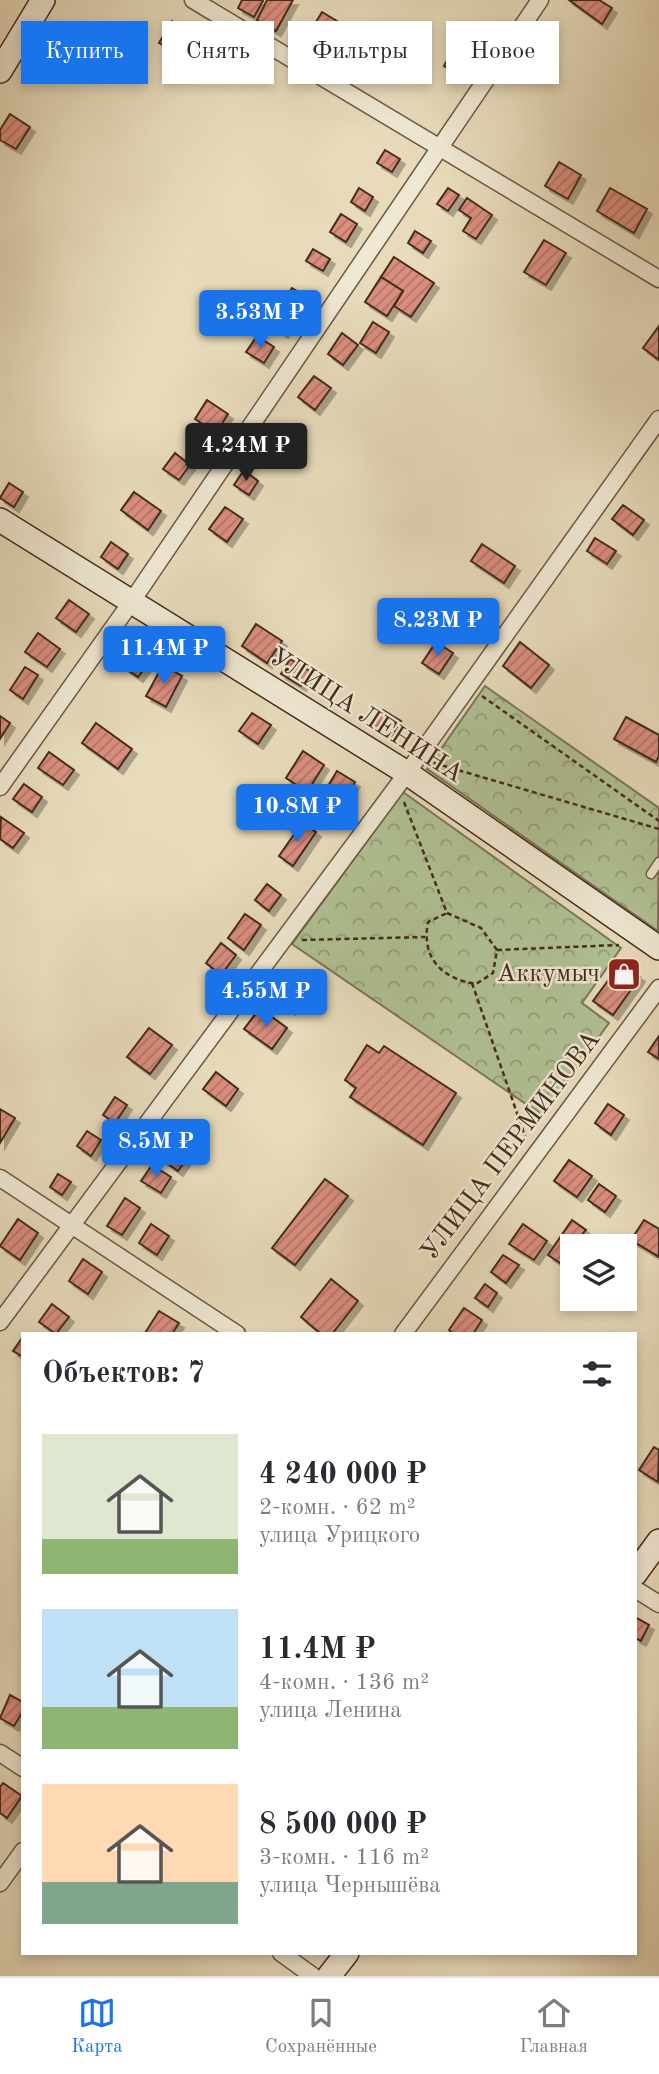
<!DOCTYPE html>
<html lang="ru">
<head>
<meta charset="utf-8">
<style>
	:root { --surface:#fff; --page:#f2f2f3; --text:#2b2b33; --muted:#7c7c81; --line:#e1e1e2; --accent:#1a73e8 }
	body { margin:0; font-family:"Old Standard TT",serif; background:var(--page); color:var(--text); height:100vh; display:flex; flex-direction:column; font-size:26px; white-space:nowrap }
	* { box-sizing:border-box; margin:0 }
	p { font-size:23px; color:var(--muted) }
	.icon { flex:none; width:38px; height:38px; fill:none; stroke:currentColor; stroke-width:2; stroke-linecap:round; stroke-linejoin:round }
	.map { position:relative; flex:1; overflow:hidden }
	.details { position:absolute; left:21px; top:1332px; width:616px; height:623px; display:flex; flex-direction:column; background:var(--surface); border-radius:0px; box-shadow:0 4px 10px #0003 }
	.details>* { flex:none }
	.top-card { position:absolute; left:21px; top:21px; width:618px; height:63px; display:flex; gap:14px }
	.tools { position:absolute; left:560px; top:1234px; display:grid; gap:14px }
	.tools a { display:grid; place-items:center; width:77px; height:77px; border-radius:0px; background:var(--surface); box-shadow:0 4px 10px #0003; font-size:35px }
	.price { position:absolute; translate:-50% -60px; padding:0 16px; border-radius:7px; background:var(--accent); color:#fff; font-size:23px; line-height:46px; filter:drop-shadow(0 2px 4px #0008) }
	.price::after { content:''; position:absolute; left:50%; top:42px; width:21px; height:16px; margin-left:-10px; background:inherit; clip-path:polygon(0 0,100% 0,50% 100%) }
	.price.active { background:#222; color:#fff }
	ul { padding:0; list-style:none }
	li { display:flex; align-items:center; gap:21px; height:175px; padding:0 21px }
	li span { display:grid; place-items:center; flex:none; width:196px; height:140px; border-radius:0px; color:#555 }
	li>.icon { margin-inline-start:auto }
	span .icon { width:84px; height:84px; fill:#fffc; stroke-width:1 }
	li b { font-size:30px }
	h2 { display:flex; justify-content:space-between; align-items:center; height:84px; padding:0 21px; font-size:30px }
	.tag { padding:0 24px; border-radius:0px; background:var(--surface); box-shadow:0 4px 10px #0003; font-size:24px; line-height:63px }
	.tag.active { background:var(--accent); color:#fff }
	.dock { display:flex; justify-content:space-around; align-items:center; height:98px; border-top:2px solid var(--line); background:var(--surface); font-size:19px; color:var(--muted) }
	.dock a { display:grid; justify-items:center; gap:4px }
	.dock .active { color:var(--accent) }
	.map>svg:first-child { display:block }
	.forest { fill:url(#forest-crowns); stroke:#7a7658; stroke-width:2 }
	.building { fill:url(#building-hatch); stroke:#452a1d; stroke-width:2; filter:url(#shadow) }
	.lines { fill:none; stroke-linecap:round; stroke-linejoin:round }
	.lane-casing { stroke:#6e5644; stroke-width:11 }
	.street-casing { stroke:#6e5644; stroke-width:19 }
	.secondary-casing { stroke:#452a1d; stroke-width:26 }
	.path { stroke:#452a1d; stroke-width:2.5; stroke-dasharray:5 3.5; stroke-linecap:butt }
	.lane { stroke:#efe8d3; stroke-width:8 }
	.street { stroke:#efe8d3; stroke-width:16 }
	.secondary { stroke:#efe8d3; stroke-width:23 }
	.labels { text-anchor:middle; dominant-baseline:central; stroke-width:5; stroke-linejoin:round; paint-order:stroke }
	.street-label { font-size:26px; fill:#452a1d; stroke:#efe8d3 }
	.poi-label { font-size:26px; fill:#452a1d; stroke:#efe8d3; text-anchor:end }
</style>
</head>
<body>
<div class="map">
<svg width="659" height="1976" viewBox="0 0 659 1976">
	<defs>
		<pattern id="forest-crowns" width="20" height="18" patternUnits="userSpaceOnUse" patternTransform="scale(1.75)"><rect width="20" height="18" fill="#b0c194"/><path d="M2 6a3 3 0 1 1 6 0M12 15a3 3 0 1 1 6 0" fill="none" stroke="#919d78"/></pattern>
		<pattern id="building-hatch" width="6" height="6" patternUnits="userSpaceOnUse" patternTransform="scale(1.75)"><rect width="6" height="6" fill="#da8e7e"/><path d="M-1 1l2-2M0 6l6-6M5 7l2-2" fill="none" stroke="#b37467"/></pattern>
		<filter id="shadow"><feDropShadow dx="5" dy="5" stdDeviation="0" flood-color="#0004"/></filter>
	</defs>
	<rect width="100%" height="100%" fill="#e7dbbb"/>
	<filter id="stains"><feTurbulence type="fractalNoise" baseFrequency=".00286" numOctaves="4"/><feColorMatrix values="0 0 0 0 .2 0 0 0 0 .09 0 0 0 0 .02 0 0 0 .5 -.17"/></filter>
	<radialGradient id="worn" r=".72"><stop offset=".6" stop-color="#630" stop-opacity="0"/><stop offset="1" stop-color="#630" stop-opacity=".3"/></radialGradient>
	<g class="forest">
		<path d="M485,686L659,808L658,931L427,769Z"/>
		<path d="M403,792L621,948L582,1003L609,1023L542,1115L292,944Z"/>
	</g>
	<g class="building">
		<path d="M242,0H262L263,1L254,17L238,8Z"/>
		<path d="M267,0H293L276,31L257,20Z"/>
		<path d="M569,0H599L612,8L602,24Z"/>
		<path d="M322,12L342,24L325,52L305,40Z"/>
		<path d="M172,21L195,34L182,56L159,43Z"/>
		<path d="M62,41L93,63L83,77L52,55Z"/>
		<path d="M211,44L231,55L219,78L198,66Z"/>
		<path d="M534,48L551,58L540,77L522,66Z"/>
		<path d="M453,49L469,59L460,75L444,66Z"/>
		<path d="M10,114L30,127L16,149L0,140V130Z"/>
		<path d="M385,150L400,159L392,172L377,163Z"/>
		<path d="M559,162L581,175L568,199L545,186Z"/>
		<path d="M359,188L373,197L365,211L351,202Z"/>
		<path d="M448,188L459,195L448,211L437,204Z"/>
		<path d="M610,188L647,209L634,233L597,211Z"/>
		<path d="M467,198L492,215L476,239L463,231L471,218L459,210Z"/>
		<path d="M341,214L357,224L346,242L330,232Z"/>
		<path d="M415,231L431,241L423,253L408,243Z"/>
		<path d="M544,240L566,253L546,285L524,272Z"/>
		<path d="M313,249L330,259L323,271L306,261Z"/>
		<path d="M394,257L434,283L411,317L394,306L403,291L381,277Z"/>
		<path d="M381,277L403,291L387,316L365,302Z"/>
		<path d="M292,288L305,296L297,307L285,298Z"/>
		<path d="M278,305L295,317L283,333L266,322Z"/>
		<path d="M373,322L389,332L376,353L360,343Z"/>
		<path d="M659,326V360L643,348Z"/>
		<path d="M342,333L358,345L343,365L328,354Z"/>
		<path d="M257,336L274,347L264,363L246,352Z"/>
		<path d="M314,376L331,388L315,410L298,397Z"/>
		<path d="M207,400L228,414L216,433L195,419Z"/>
		<path d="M271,433L284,443L270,463L256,452Z"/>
		<path d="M175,453L190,465L179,480L163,469Z"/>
		<path d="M244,470L258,481L249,495L234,485Z"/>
		<path d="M9,483L23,492L14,507L0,498Z"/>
		<path d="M134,492L161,511L148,530L121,510Z"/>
		<path d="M623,505L644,520L633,535L612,519Z"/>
		<path d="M225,507L243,519L227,542L209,529Z"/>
		<path d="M595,538L616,551L607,564L587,551Z"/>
		<path d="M111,542L128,554L118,569L101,557Z"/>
		<path d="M482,544L515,566L504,583L471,561Z"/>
		<path d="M69,600L89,614L76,632L56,618Z"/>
		<path d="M256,624L282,641L267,663L242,646Z"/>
		<path d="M38,633L60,649L47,667L25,652Z"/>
		<path d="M129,642L152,658L138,677L115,661Z"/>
		<path d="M436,642L453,653L439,674L422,663Z"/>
		<path d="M520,642L549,665L531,688L503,666Z"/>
		<path d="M290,659L310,671L301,686L281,674Z"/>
		<path d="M163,665L182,676L166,707L146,696Z"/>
		<path d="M25,667L38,675L23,699L10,690Z"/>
		<path d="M383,710L401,721L390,738L372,727Z"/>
		<path d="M252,713L271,725L258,744L239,731Z"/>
		<path d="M0,716L10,723L0,739Z"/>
		<path d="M626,717L659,735V756L656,762L614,739Z"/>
		<path d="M96,723L132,749L118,769L82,743Z"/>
		<path d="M303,751L324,765L307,792L286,778Z"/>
		<path d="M49,752L74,770L63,785L38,768Z"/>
		<path d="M337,771L355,782L345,799L327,788Z"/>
		<path d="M24,784L42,797L32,812L13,799Z"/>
		<path d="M1,817L24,833L13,848L0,839Z"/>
		<path d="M302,823L316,832L293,866L279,856Z"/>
		<path d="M267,884L281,895L269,911L255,900Z"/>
		<path d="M245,914L261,925L244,950L228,938Z"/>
		<path d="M221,943L236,955L221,975L206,963Z"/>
		<path d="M621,963L640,977L613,1015L593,1001Z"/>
		<path d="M283,972L305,989L290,1010L268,993Z"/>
		<path d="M260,1008L287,1028L272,1049L244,1029Z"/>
		<path d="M149,1028L172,1045L150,1074L127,1057Z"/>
		<path d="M659,1036V1059L648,1052Z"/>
		<path d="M367,1045L379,1053L384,1046L456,1093L423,1145L350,1097L356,1088L345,1080Z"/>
		<path d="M216,1072L238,1089L226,1106L203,1089Z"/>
		<path d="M115,1097L127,1105L115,1123L103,1115Z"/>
		<path d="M608,1104L624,1115L611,1135L595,1123Z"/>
		<path d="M0,1109L15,1118L0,1143Z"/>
		<path d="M87,1131L101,1140L91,1156L77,1146Z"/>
		<path d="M172,1134L193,1149L178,1171L156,1155Z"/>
		<path d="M569,1160L592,1176L577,1197L554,1181Z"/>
		<path d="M152,1165L171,1177L161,1193L141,1181Z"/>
		<path d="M58,1174L71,1182L62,1195L50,1187Z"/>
		<path d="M325,1179L348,1196L295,1265L272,1248Z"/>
		<path d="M599,1184L616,1196L605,1212L588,1200Z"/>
		<path d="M125,1198L140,1208L122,1235L107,1226Z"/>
		<path d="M18,1219L38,1233L20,1260L0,1246Z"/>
		<path d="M572,1220L586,1230L572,1246L563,1265L548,1255Z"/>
		<path d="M644,1220L659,1229V1257L631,1240Z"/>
		<path d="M151,1224L169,1236L157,1255L139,1243Z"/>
		<path d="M523,1224L547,1241L534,1260L509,1244Z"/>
		<path d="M503,1255L519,1265L506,1283L491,1272Z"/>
		<path d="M83,1259L102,1272L88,1294L69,1281Z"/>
		<path d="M331,1279L358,1301L332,1334H321L301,1317Z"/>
		<path d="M485,1284L497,1293L488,1307L475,1298Z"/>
		<path d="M52,1304L69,1317L56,1334L39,1322Z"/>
		<path d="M464,1308L482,1320L473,1334H454L449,1330Z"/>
		<path d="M159,1311L179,1323L172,1334L145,1333Z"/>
		<path d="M22,1338L23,1339V1357L13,1351Z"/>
		<path d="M654,1447L659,1450L658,1482L639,1470Z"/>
		<path d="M635,1617L649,1625L641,1641L635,1638Z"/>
		<path d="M10,1695L23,1702V1711L14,1726L0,1718Z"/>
		<path d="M3,1783L22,1796L7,1818L0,1813V1787Z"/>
	</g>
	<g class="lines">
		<g class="lane-casing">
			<path id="lane" d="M651,874L659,862"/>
		</g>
		<g class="street-casing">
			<g id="street">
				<path d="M193,0L659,279"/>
				<path d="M0,787L132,601L540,0"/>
				<path d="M0,1178L237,1334"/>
				<path d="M0,1322L407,773L659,419"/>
				<path d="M403,1334L659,988"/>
				<path d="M635,1589L659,1604"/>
				<path d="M0,1753L23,1768"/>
				<path d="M0,1883L23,1851"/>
				<path d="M281,1953L313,1976"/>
			</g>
		</g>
		<g class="secondary-casing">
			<g id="secondary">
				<path d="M0,71L43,0"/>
				<path d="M0,520L407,773L659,948"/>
				<path d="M635,1574L659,1541"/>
				<path d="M329,1976L347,1953"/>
			</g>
		</g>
		<g class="path">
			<path d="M482,696L659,821"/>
			<path d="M434,763L659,829"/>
			<path d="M404,802L447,913L481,928L497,950L493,973L476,984C442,979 421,958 428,922L447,913"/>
			<path d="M302,940L425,937"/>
			<path d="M497,950L619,945"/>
			<path d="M472,983L527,1142"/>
		</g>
		<use href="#lane" class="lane"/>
		<use href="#street" class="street"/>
		<use href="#secondary" class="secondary"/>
	</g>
	<defs>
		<g id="shop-square" transform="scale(1.75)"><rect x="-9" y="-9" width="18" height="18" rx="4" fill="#8f2418" stroke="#efe8d3"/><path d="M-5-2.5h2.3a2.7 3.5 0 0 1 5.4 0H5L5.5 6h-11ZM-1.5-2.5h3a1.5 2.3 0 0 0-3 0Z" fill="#fff"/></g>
	</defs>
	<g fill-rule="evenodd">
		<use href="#shop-square" x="624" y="974"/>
	</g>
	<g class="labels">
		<g class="street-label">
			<text transform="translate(366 716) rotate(33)">УЛИЦА ЛЕНИНА</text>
			<text transform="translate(511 1146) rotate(-53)">УЛИЦА ПЕРМИНОВА</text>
		</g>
		<g class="poi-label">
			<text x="600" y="974">Аккумыч</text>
		</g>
	</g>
	<rect width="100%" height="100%" filter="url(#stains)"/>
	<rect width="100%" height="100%" fill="url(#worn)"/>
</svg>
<div class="tools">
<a><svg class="icon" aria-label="layers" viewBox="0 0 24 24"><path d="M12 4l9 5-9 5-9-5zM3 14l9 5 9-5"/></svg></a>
</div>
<b class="price" style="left:260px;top:350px">3.53M ₽</b>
<b class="price active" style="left:246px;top:483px">4.24M ₽</b>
<b class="price" style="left:438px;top:658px">8.23M ₽</b>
<b class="price" style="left:164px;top:686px">11.4M ₽</b>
<b class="price" style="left:297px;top:844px">10.8M ₽</b>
<b class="price" style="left:266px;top:1029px">4.55M ₽</b>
<b class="price" style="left:156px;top:1179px">8.5M ₽</b>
<div class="top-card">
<a class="tag active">Купить</a>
<a class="tag">Снять</a>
<a class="tag">Фильтры</a>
<a class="tag">Новое</a>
</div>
<section class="details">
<h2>Объектов: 7<svg class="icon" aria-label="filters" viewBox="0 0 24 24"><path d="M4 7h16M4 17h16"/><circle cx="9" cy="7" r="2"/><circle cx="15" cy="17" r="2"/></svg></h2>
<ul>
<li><span style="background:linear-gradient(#dfe7d0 75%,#8fb573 0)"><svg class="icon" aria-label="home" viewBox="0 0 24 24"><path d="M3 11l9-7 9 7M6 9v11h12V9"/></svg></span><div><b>4 240 000 ₽</b><p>2-комн. · 62 m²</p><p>улица Урицкого</p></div></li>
<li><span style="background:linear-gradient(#bfe0f5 70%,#8fb573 0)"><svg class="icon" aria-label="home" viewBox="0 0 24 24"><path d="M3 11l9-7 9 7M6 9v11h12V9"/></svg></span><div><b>11.4M ₽</b><p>4-комн. · 136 m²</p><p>улица Ленина</p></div></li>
<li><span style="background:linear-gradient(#ffd9b3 70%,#7fa58c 0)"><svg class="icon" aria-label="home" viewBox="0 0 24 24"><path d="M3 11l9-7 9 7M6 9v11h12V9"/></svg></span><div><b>8 500 000 ₽</b><p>3-комн. · 116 m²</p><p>улица Чернышёва</p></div></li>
</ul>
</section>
</div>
<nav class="dock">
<a class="active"><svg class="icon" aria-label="map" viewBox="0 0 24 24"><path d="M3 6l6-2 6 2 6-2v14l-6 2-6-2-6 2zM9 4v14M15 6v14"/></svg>Карта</a>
<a><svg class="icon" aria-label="saved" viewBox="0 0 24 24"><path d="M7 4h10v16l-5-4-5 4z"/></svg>Сохранённые</a>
<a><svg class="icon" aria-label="home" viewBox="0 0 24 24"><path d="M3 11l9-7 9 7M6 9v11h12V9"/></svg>Главная</a>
</nav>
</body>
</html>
